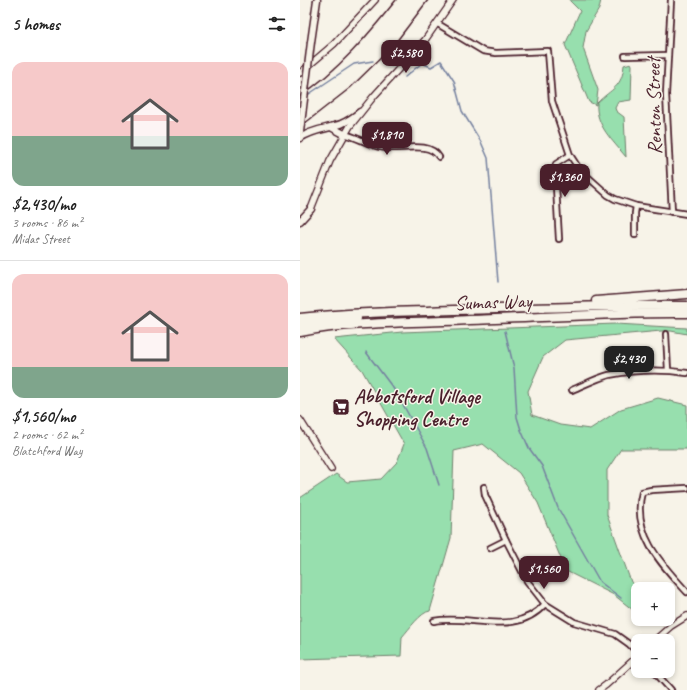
<!DOCTYPE html>
<html lang="en">
<head>
<meta charset="utf-8">
<style>
	:root { --surface:#fff; --page:#f2f2f2; --text:#222; --muted:#767676; --line:#e0e0e0; --accent:#4a1f2b }
	body { margin:0; font-family:Caveat,sans-serif; background:var(--page); color:var(--text); height:100vh; display:flex; flex-direction:column; font-size:15px; white-space:nowrap }
	* { box-sizing:border-box; margin:0 }
	p { font-size:13px; color:var(--muted) }
	.icon { flex:none; width:22px; height:22px; fill:none; stroke:currentColor; stroke-width:2; stroke-linecap:round; stroke-linejoin:round }
	.map { position:relative; flex:1; overflow:hidden }
	.details { display:flex; flex-direction:column; background:var(--surface); width:300px }
	.details>* { flex:none }
	.controls { position:absolute; left:331px; top:582px; display:grid; gap:8px }
	.controls a { display:grid; place-items:center; width:44px; height:44px; border-radius:8px; background:var(--surface); box-shadow:0 2px 6px #0003; font-size:20px }
	.price { position:absolute; translate:-50% -34px; padding:0 9px; border-radius:8px; background:var(--accent); color:#fff; font-size:13px; line-height:26px; filter:drop-shadow(0 1px 2px #0008) }
	.price::after { content:''; position:absolute; left:50%; top:24px; width:12px; height:9px; margin-left:-6px; background:inherit; clip-path:polygon(0 0,100% 0,50% 100%) }
	.price.active { background:#222; color:#fff }
	ul { padding:0; list-style:none }
	li { display:grid; align-content:center; gap:8px; height:212px; padding:0 12px }
	li+li { border-top:1px solid var(--line) }
	li span { display:grid; place-items:center; height:124px; border-radius:12px; color:#555 }
	li>.icon { margin-inline-start:auto }
	span .icon { width:72px; height:72px; fill:#fffc; stroke-width:1 }
	li b { font-size:17px }
	h2 { display:flex; justify-content:space-between; align-items:center; height:48px; padding:0 12px; font-size:17px }
	main { display:flex; flex:1; min-height:0 }
	.map>svg:first-child { display:block }
	.green { fill:#97dfae; stroke:#707f6c }
	.lines { fill:none; stroke-linecap:round; stroke-linejoin:round }
	.stream { stroke:#74809f; stroke-width:1.5 }
	.minor-casing { stroke:#4a1f2b; stroke-width:8 }
	.tertiary-casing { stroke:#4a1f2b; stroke-width:8 }
	.secondary-casing { stroke:#4a1f2b; stroke-width:9 }
	.motorway-casing { stroke:#4a1f2b; stroke-width:11 }
	.minor { stroke:#f7f3e8; stroke-width:4.5 }
	.tertiary { stroke:#f7f3e8; stroke-width:5.5 }
	.secondary { stroke:#f7f3e8; stroke-width:6 }
	.motorway { stroke:#f7f3e8; stroke-width:8 }
	.rail { stroke:#4a1f2b; stroke-width:1.5 }
	.secondary-bridge-casing { stroke:#4a1f2b; stroke-width:9; stroke-linecap:butt }
	.secondary-bridge { stroke:#f7f3e8; stroke-width:6 }
	.labels { text-anchor:middle; dominant-baseline:central; stroke-width:3; stroke-linejoin:round; paint-order:stroke }
	.street-label { font-size:20px; fill:#4a1f2b; stroke:#f7f3e8 }
	.poi-label { font-size:20px; font-weight:bold; fill:#4a1f2b; stroke:#f7f3e8; text-anchor:start }
</style>
</head>
<body>
<main>
<section class="details">
<h2>5 homes<svg class="icon" aria-label="filters" viewBox="0 0 24 24"><path d="M4 7h16M4 17h16"/><circle cx="9" cy="7" r="2"/><circle cx="15" cy="17" r="2"/></svg></h2>
<ul>
<li><span style="background:linear-gradient(#f6c9c9 60%,#7fa58c 0)"><svg class="icon" aria-label="home" viewBox="0 0 24 24"><path d="M3 11l9-7 9 7M6 9v11h12V9"/></svg></span><div><b>$2,430/mo</b><p>3 rooms · 86 m²</p><p>Midas Street</p></div></li>
<li><span style="background:linear-gradient(#f6c9c9 75%,#7fa58c 0)"><svg class="icon" aria-label="home" viewBox="0 0 24 24"><path d="M3 11l9-7 9 7M6 9v11h12V9"/></svg></span><div><b>$1,560/mo</b><p>2 rooms · 62 m²</p><p>Blatchford Way</p></div></li>
</ul>
</section>
<div class="map">
<svg width="387" height="690" viewBox="0 0 387 690">
	<rect width="100%" height="100%" fill="#f7f3e8"/>
	<filter id="ink" filterUnits="userSpaceOnUse"><feTurbulence type="fractalNoise" baseFrequency=".025" numOctaves="2"/><feDisplacementMap in="SourceGraphic" scale="8" xChannelSelector="R" yChannelSelector="G"/><feConvolveMatrix kernelMatrix="1 2 1 2 8 2 1 2 1" color-interpolation-filters="sRGB"/></filter>
	<g filter="url(#ink)">
		<g class="green">
			<path d="M269,0H301L299,9L286,31L283,48L298,90L296,105L289,102L265,45L280,11Z"/>
			<path d="M331,63L332,65L331,100L318,102L315,108L316,111L324,117L326,157C313,141 295,125 297,103C312,88 322,88 324,65Z"/>
			<path d="M316,324L387,328V334L371,331H361L265,340L243,357L228,391L232,415L260,425L290,429L321,409L358,398L387,405V449H321L307,470V515L331,582L338,589V614L314,595L266,571L238,503L219,473L183,444L154,451L151,538L130,611C121,612 109,629 102,637L101,656L0,659V498L36,474L47,482L81,479L97,462L104,444L62,370L34,339L102,332Z"/>
		</g>
		<g class="lines">
			<g class="stream">
				<path d="M84,63L92,66"/>
				<path d="M105,77L122,63L131,67L141,61L154,81L162,111L181,142L188,158L198,282"/>
				<path d="M6,96L54,64L73,61"/>
				<path d="M205,331L214,368L217,417L221,430L229,448L242,466L258,508L300,582L321,598"/>
				<path d="M66,352L96,392L127,448L139,485"/>
			</g>
			<g class="minor-casing">
				<g id="minor">
					<path d="M371,0L366,94L372,212"/>
					<path d="M138,24L183,51L196,53L248,51L252,101L270,155L279,169L308,195L315,199L336,206L387,214"/>
					<path d="M325,56L368,55"/>
					<path d="M44,134C57,137 67,144 80,147C97,152 128,139 139,157"/>
					<path d="M335,235V213L336,206"/>
					<path d="M259,239L255,169L256,164L270,155"/>
					<path d="M366,334L368,370"/>
					<path d="M272,390C284,385 297,378 309,375C335,370 361,369 387,373"/>
					<path d="M184,487L185,495L206,540L227,581L245,604L274,622L315,634L329,644L338,653"/>
					<path d="M387,488L351,490L342,492C331,533 362,565 387,592"/>
					<path d="M190,548L206,540"/>
					<path d="M134,621C172,614 215,638 245,604"/>
					<path d="M354,671L371,690"/>
				</g>
			</g>
			<g class="tertiary-casing">
				<g id="tertiary">
					<path d="M0,73L34,44L75,0"/>
					<path d="M11,209L30,161L50,126L74,96L125,40L153,0"/>
					<path d="M0,420L31,469"/>
					<path d="M354,641L371,626L387,616"/>
					<path d="M299,690L306,685L338,656"/>
				</g>
			</g>
			<g class="secondary-casing">
				<g id="secondary">
					<path d="M11,42L17,0"/>
					<path d="M31,127L44,134"/>
					<path d="M0,138C13,129 27,129 41,124C48,121 54,117 60,112"/>
					<path d="M0,221L11,209"/>
				</g>
			</g>
			<g class="motorway-casing">
				<g id="motorway">
					<path d="M296,301L387,294"/>
					<path d="M0,318C51,312 102,312 154,310C232,309 309,304 387,306"/>
					<path d="M0,325L57,318"/>
					<path d="M0,332C55,321 113,323 169,320C242,318 314,312 387,313"/>
				</g>
			</g>
			<use href="#minor" class="minor"/>
			<use href="#tertiary" class="tertiary"/>
			<use href="#secondary" class="secondary"/>
			<use href="#motorway" class="motorway"/>
			<g class="rail">
				<path d="M0,96C38,71 68,35 96,0"/>
				<path d="M0,127L50,88L93,46L128,0"/>
			</g>
			<g class="secondary-bridge-casing">
				<path id="secondary-bridge" d="M0,132L11,42"/>
			</g>
			<use href="#secondary-bridge" class="secondary-bridge"/>
		</g>
	</g>
	<defs>
		<g id="supermarket-square" transform="scale(0.9)"><rect x="-9" y="-9" width="18" height="18" rx="4" fill="#4a1f2b" stroke="#f7f3e8"/><path d="M-6-5.5h2.5l.6 2H6L4.5 2H-2.5L-4.4-4H-6ZM-1.5 3.2a1.3 1.3 0 1 0 .1 0ZM3 3.2a1.3 1.3 0 1 0 .1 0Z" fill="#fff"/></g>
	</defs>
	<g fill-rule="evenodd">
		<use href="#supermarket-square" x="41" y="407"/>
	</g>
	<g class="labels">
		<g class="street-label">
			<text transform="translate(354 106) rotate(-91)">Renton Street</text>
			<text transform="translate(193 302) rotate(-2)">Sumas Way</text>
		</g>
		<g class="poi-label">
			<text x="54" y="396">Abbotsford Village<tspan x="54" dy="23">Shopping Centre</tspan></text>
		</g>
	</g>
</svg>
<div class="controls">
<a>+</a>
<a>−</a>
</div>
<b class="price" style="left:106px;top:74px">$2,580</b>
<b class="price" style="left:87px;top:156px">$1,810</b>
<b class="price" style="left:265px;top:198px">$1,360</b>
<b class="price active" style="left:329px;top:380px">$2,430</b>
<b class="price" style="left:244px;top:590px">$1,560</b>
</div>
</main>
</body>
</html>
